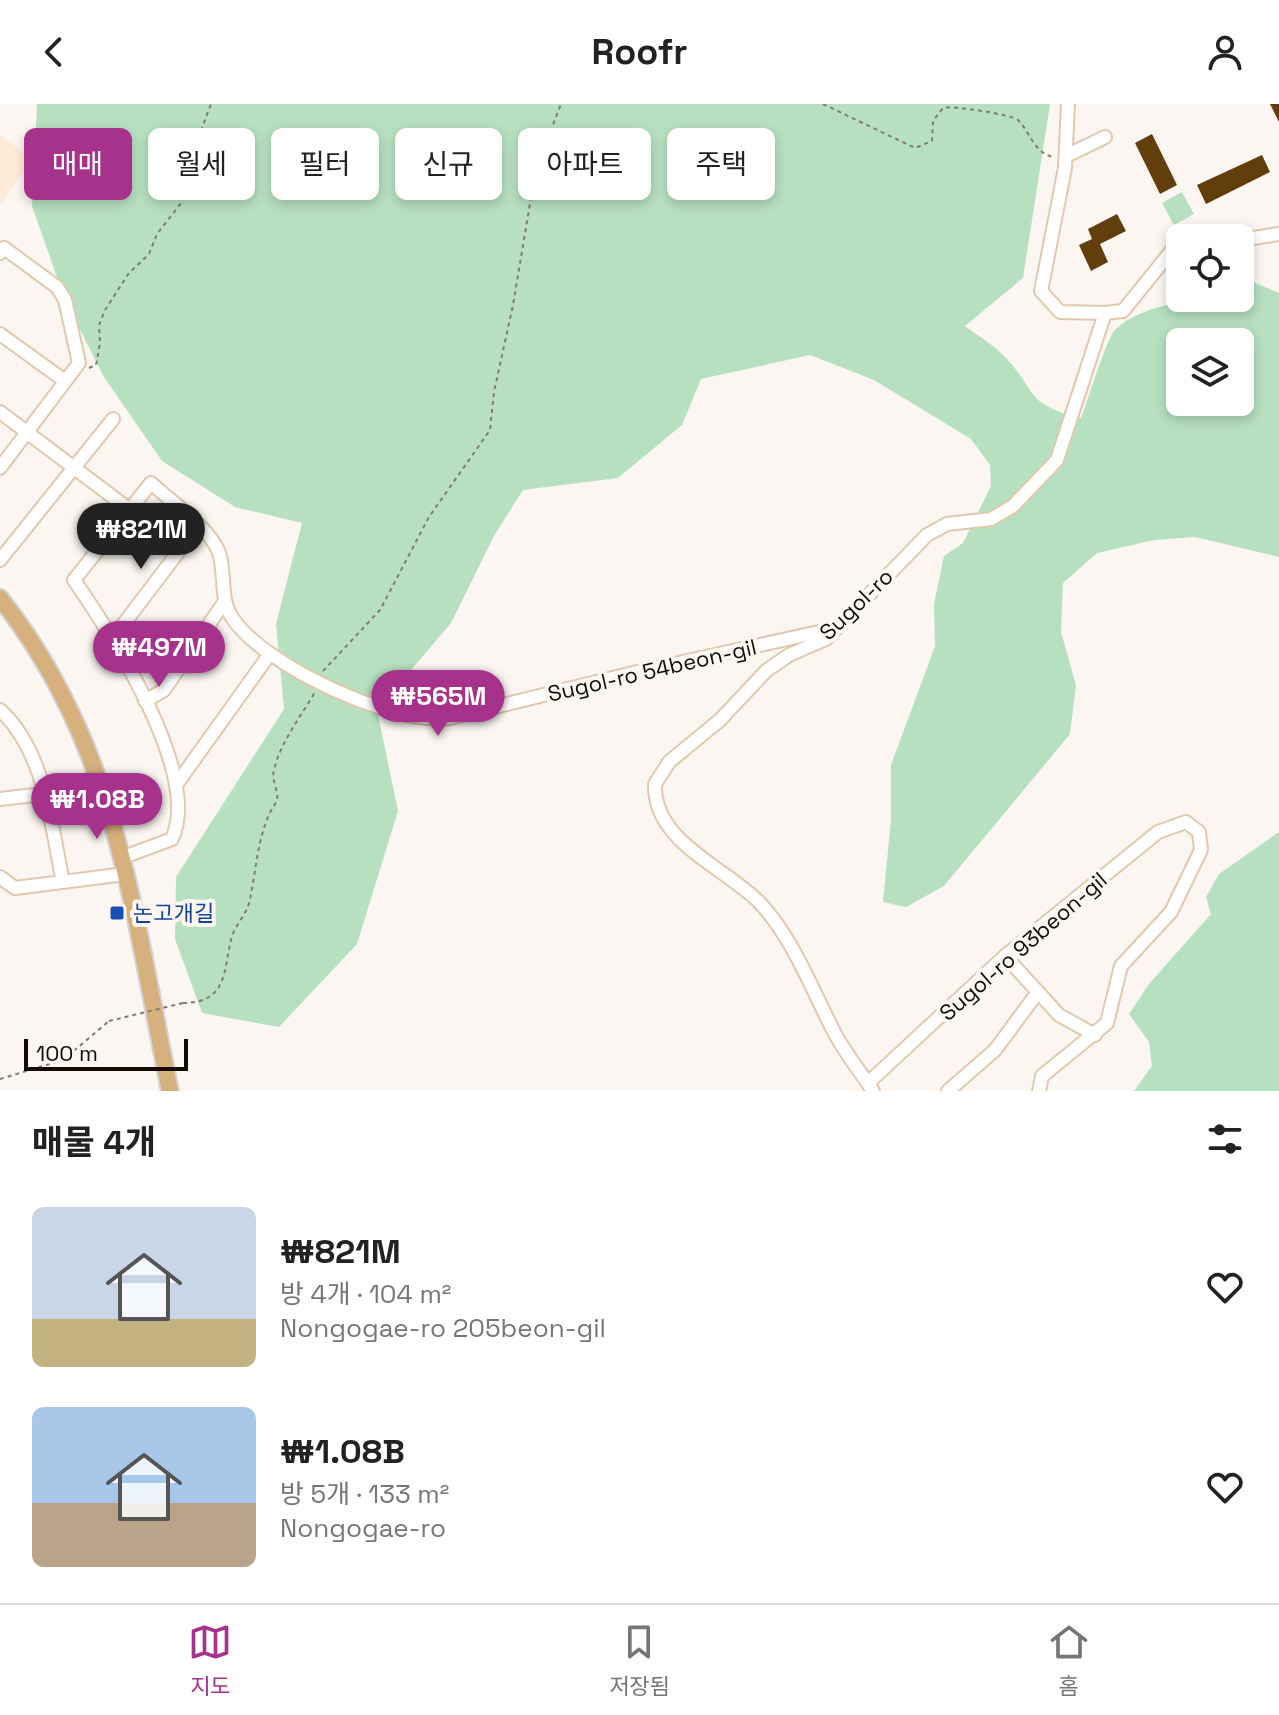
<!DOCTYPE html>
<html lang="ko">
<head>
<meta charset="utf-8">
<style>
	:root { --surface:#fff; --page:#f6f6f6; --text:#222; --muted:#767676; --line:#e0e0e0; --accent:#a6328c }
	body { margin:0; font-family:"Space Grotesk","Noto Sans KR",sans-serif; background:var(--page); color:var(--text); height:100vh; display:flex; flex-direction:column; font-size:30px; white-space:nowrap }
	* { box-sizing:border-box; margin:0 }
	p { font-size:26px; color:var(--muted) }
	.icon { flex:none; width:44px; height:44px; fill:none; stroke:currentColor; stroke-width:2; stroke-linecap:round; stroke-linejoin:round }
	.map { position:relative; height:987px; overflow:hidden }
	.sheet { display:flex; flex-direction:column; background:var(--surface); flex:1 }
	.sheet>* { flex:none }
	.guide { position:absolute; left:24px; top:24px; width:800px; height:72px; display:flex; gap:16px }
	.fabs { position:absolute; left:1166px; top:120px; display:grid; gap:16px }
	.fabs a { display:grid; place-items:center; width:88px; height:88px; border-radius:12px; background:var(--surface); box-shadow:0 4px 12px #0003; font-size:40px }
	.scale { position:absolute; left:24px; bottom:20px; width:164px; box-sizing:border-box; padding-left:8px; border:4px solid #130b04; border-top:0; font-size:22px; line-height:28px; white-space:nowrap; color:#130b04; -webkit-text-stroke:6px #fbf6f1; paint-order:stroke }
	.price { position:absolute; translate:-50% -68px; padding:0 18px; border-radius:28px; background:var(--accent); color:#fff; font-size:26px; line-height:52px; filter:drop-shadow(0 2px 4px #0008) }
	.price::after { content:''; position:absolute; left:50%; top:48px; width:24px; height:18px; margin-left:-12px; background:inherit; clip-path:polygon(0 0,100% 0,50% 100%) }
	.price.selected { background:#222; color:#fff }
	ul { padding:0; list-style:none }
	li { display:flex; align-items:center; gap:24px; height:200px; padding:0 32px }
	li span { display:grid; place-items:center; flex:none; width:224px; height:160px; border-radius:12px; color:#555 }
	li>.icon { margin-inline-start:auto }
	span .icon { width:96px; height:96px; fill:#fffc; stroke-width:1 }
	li b { font-size:34px }
	h2 { display:flex; justify-content:space-between; align-items:center; height:96px; padding:0 32px; font-size:34px }
	.tag { padding:0 28px; border-radius:12px; background:var(--surface); box-shadow:0 4px 12px #0003; font-size:28px; line-height:72px }
	.tag.selected { background:var(--accent); color:#fff }
	header { display:flex; justify-content:space-between; align-items:center; height:104px; padding:0 32px; background:var(--surface); font-size:36px; font-weight:800 }
	.tabs { display:flex; justify-content:space-around; align-items:center; height:112px; border-top:2px solid var(--line); background:var(--surface); font-size:22px; color:var(--muted) }
	.tabs a { display:grid; justify-items:center; gap:4px }
	.tabs .selected { color:var(--accent) }
	.map>svg:first-child { display:block }
	.built { fill:#feecd8 }
	.green { fill:#b6e0c0; fill-rule:evenodd }
	.building { fill:#623e0d }
	.lines { fill:none; stroke-linecap:round; stroke-linejoin:round }
	.minor-casing { stroke:#e1c9af; stroke-width:16 }
	.major-casing { stroke:#d5d3d2; stroke-width:20 }
	.path { stroke:#817b74; stroke-width:2; stroke-dasharray:4 4; stroke-linecap:butt }
	.minor { stroke:#fff; stroke-width:12 }
	.major { stroke:#d6b17e; stroke-width:16 }
	.path-bridge { stroke:#817b74; stroke-width:2; stroke-dasharray:4 4; stroke-linecap:butt }
	.transit-dot { fill:#1a4fb4; stroke:#fbf6f1; stroke-width:3 }
	.labels { text-anchor:middle; dominant-baseline:central; stroke-width:8; stroke-linejoin:round; paint-order:stroke }
	.street-label { font-size:22px; fill:#130b04; stroke:#fbf6f1 }
	.transit-label { font-size:22px; fill:#164399; stroke:#fbf6f1; text-anchor:start }
</style>
</head>
<body>
<header><svg class="icon" aria-label="back" viewBox="0 0 24 24"><path d="M15 5l-7 7 7 7"/></svg>Roofr<svg class="icon" aria-label="person" viewBox="0 0 24 24"><circle cx="12" cy="8" r="4"/><path d="M4 21q1-7 8-7t8 7"/></svg></header>
<div class="map">
<svg width="1279" height="987" viewBox="0 0 1279 987">
	<rect width="100%" height="100%" fill="#fbf6f1"/>
	<path class="built" d="M0,31L27,51V63L0,101Z"/>
	<g class="green">
		<path d="M37,0H1050L1023,174L965,222C978,232 994,241 1005,253C1040,290 1023,299 1081,314C1088,297 1106,235 1115,226C1143,198 1203,194 1240,194V177L1246,175L1279,189V453L1195,433L1154,436L1097,449L1063,479L1061,528L1076,581L1070,630L944,782L906,803L883,798L891,716V661L935,542L934,500L944,452L963,439L991,382L990,361L971,335L874,276L810,251L701,275L682,321L618,374L523,386L495,430L451,519L377,606L398,707L357,840L279,923L202,909L175,835L176,773L284,605L276,520L302,419L235,403L162,357L104,273L65,196L32,102ZM1180,238H1240V298H1180Z"/>
		<path d="M1182,88L1194,110L1174,121L1162,99Z"/>
		<path d="M1279,728V987H1134L1152,962L1149,938L1129,910L1149,880L1211,810L1206,793L1219,770Z"/>
	</g>
	<g class="building">
		<path d="M1270,0H1279V18Z"/>
		<path d="M1152,30L1177,81L1160,90L1135,39Z"/>
		<path d="M1262,51L1270,68L1206,100L1197,81Z"/>
		<path d="M1117,110L1126,127L1100,140L1108,158L1091,167L1079,141L1092,135L1088,125Z"/>
	</g>
	<g class="lines">
		<g class="minor-casing">
			<g id="minor">
				<path d="M1068,0L1065,64L1041,187L1060,208L1105,209"/>
				<path d="M1066,52L1105,33"/>
				<path d="M1240,136L1279,130"/>
				<path d="M0,149L4,144L57,183L65,196L79,259L0,364"/>
				<path d="M0,230L65,277"/>
				<path d="M0,308L130,406"/>
				<path d="M0,456L113,315"/>
				<path d="M113,534L198,422"/>
				<path d="M145,597L164,586L225,497"/>
				<path d="M0,606C45,647 51,721 63,778"/>
				<path d="M176,681L269,551"/>
				<path d="M0,695L43,690"/>
				<path d="M121,754L172,735C202,670 112,531 74,476L151,379C169,396 212,426 219,449C226,470 219,495 233,515C265,562 394,622 450,614L633,569L837,524"/>
				<path d="M0,773L15,784L125,770"/>
				<path d="M1005,852L1059,911L1095,931"/>
				<path d="M868,979L1005,852L1158,728L1186,718L1199,728L1201,746L1171,808L1121,862L1107,919L1042,972L1039,987"/>
				<path d="M873,987C860,967 844,948 833,926C812,885 792,833 760,799C725,763 653,738 655,680L669,658L720,616L766,567L789,551L826,535L927,431L947,420L991,415L1013,402L1057,356L1105,209L1123,207L1173,145L1180,144"/>
				<path d="M948,987L995,946L1038,888"/>
			</g>
		</g>
		<g class="major-casing">
			<path id="major" d="M0,494C117,641 133,809 170,987"/>
		</g>
		<g class="path">
			<path d="M823,0L915,44L932,37L933,17L943,4C953,1 1013,11 1018,16C1031,29 1033,48 1053,53"/>
			<path d="M89,264L96,261L100,239L99,221L105,206L129,169L149,150L157,130L182,98L189,83L198,35L211,0"/>
			<path d="M323,567L380,506L429,413L490,326L494,288L513,201L536,64L561,0"/>
			<path d="M183,899C229,899 223,865 232,832C236,820 246,811 249,799C257,766 257,725 277,697C279,686 271,677 274,666C281,637 300,614 315,588"/>
			<path d="M0,975L63,956L109,917"/>
		</g>
		<use href="#minor" class="minor"/>
		<use href="#major" class="major"/>
		<path class="path-bridge" d="M109,917L183,899"/>
	</g>
	<rect class="transit-dot" x="109" y="801" width="16" height="16" rx="4"/>
	<g class="labels">
		<g class="street-label">
			<text transform="translate(856 500) rotate(-44)">Sugol-ro</text>
			<text transform="translate(652 566) rotate(-13)">Sugol-ro 54beon-gil</text>
			<text transform="translate(1023 842) rotate(-41)">Sugol-ro 93beon-gil</text>
		</g>
		<g class="transit-label">
			<text x="133" y="809">논고개길</text>
		</g>
	</g>
</svg>
<div class="fabs">
<a><svg class="icon" aria-label="locate" viewBox="0 0 24 24"><circle cx="12" cy="12" r="6"/><path d="M12 2v4M12 18v4M2 12h4M18 12h4"/></svg></a>
<a><svg class="icon" aria-label="layers" viewBox="0 0 24 24"><path d="M12 4l9 5-9 5-9-5zM3 14l9 5 9-5"/></svg></a>
</div>
<div class="scale">100 m</div>
<b class="price selected" style="left:141px;top:467px">₩821M</b>
<b class="price" style="left:159px;top:585px">₩497M</b>
<b class="price" style="left:438px;top:634px">₩565M</b>
<b class="price" style="left:97px;top:737px">₩1.08B</b>
<div class="guide">
<a class="tag selected">매매</a>
<a class="tag">월세</a>
<a class="tag">필터</a>
<a class="tag">신규</a>
<a class="tag">아파트</a>
<a class="tag">주택</a>
</div>
</div>
<section class="sheet">
<h2>매물 4개<svg class="icon" aria-label="filters" viewBox="0 0 24 24"><path d="M4 7h16M4 17h16"/><circle cx="9" cy="7" r="2"/><circle cx="15" cy="17" r="2"/></svg></h2>
<ul>
<li><span style="background:linear-gradient(#c9d6e8 70%,#c2b280 0)"><svg class="icon" aria-label="home" viewBox="0 0 24 24"><path d="M3 11l9-7 9 7M6 9v11h12V9"/></svg></span><div><b>₩821M</b><p>방 4개 · 104 m²</p><p>Nongogae-ro 205beon-gil</p></div><svg class="icon" aria-label="heart" viewBox="0 0 24 24"><path d="M12 20l-8-8c-3-5 5-10 8-4 3-6 11-1 8 4z"/></svg></li>
<li><span style="background:linear-gradient(#a9c7e8 60%,#b9a48a 0)"><svg class="icon" aria-label="home" viewBox="0 0 24 24"><path d="M3 11l9-7 9 7M6 9v11h12V9"/></svg></span><div><b>₩1.08B</b><p>방 5개 · 133 m²</p><p>Nongogae-ro</p></div><svg class="icon" aria-label="heart" viewBox="0 0 24 24"><path d="M12 20l-8-8c-3-5 5-10 8-4 3-6 11-1 8 4z"/></svg></li>
</ul>
</section>
<nav class="tabs">
<a class="selected"><svg class="icon" aria-label="map" viewBox="0 0 24 24"><path d="M3 6l6-2 6 2 6-2v14l-6 2-6-2-6 2zM9 4v14M15 6v14"/></svg>지도</a>
<a><svg class="icon" aria-label="saved" viewBox="0 0 24 24"><path d="M7 4h10v16l-5-4-5 4z"/></svg>저장됨</a>
<a><svg class="icon" aria-label="home" viewBox="0 0 24 24"><path d="M3 11l9-7 9 7M6 9v11h12V9"/></svg>홈</a>
</nav>
</body>
</html>
